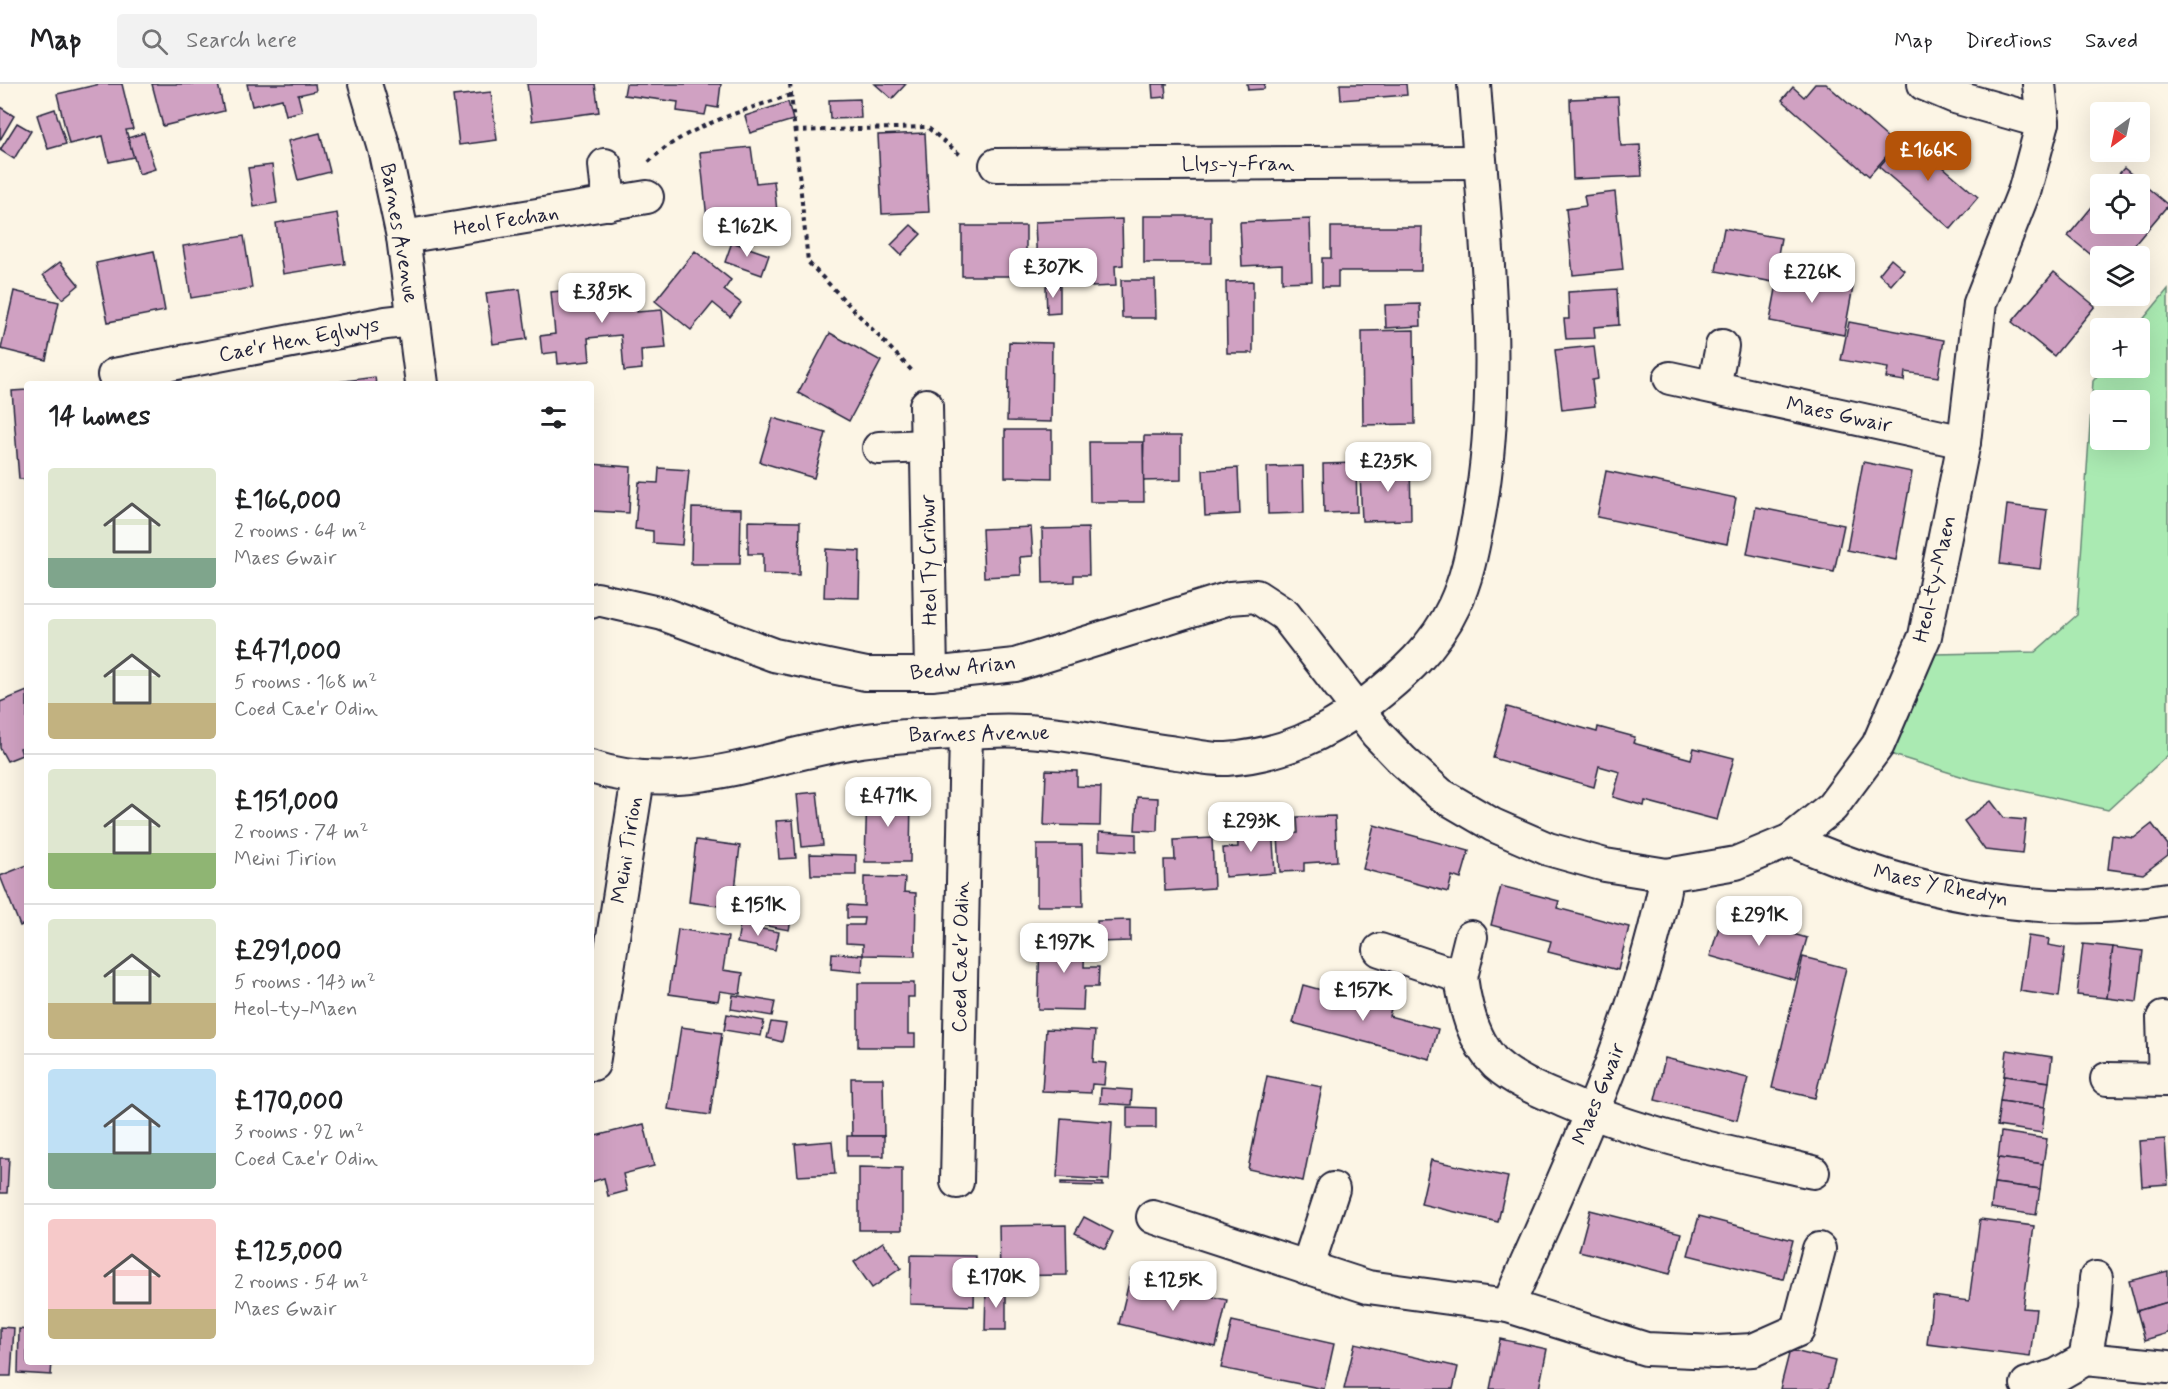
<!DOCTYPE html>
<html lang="en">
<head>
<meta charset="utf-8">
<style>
	:root { --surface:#fff; --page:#f2f2f2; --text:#202124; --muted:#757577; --line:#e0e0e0; --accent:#b45309 }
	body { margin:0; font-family:Mynerve,sans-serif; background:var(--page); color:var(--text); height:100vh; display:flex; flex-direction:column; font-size:22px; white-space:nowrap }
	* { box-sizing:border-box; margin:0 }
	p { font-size:20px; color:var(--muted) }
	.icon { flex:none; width:33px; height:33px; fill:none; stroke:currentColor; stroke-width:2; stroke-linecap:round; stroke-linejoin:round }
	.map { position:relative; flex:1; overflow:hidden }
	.side { position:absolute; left:24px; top:297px; width:570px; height:984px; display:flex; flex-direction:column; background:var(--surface); border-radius:6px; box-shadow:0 6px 24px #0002 }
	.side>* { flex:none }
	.needle { width:39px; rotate:213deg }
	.controls { position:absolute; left:2090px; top:18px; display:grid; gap:12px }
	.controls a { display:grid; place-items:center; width:60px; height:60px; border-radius:6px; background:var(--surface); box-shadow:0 6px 24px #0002; font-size:30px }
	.price { position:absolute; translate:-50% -51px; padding:0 14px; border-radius:12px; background:#fff; color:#222; font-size:20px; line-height:39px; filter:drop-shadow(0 2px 3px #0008) }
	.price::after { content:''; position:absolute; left:50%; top:36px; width:18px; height:14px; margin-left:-9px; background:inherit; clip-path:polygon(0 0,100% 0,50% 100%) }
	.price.active { background:var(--accent); color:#fff }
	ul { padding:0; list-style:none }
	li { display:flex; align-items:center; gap:18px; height:150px; padding:0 24px }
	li+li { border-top:2px solid var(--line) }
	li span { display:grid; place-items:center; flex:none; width:168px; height:120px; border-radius:6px; color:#555 }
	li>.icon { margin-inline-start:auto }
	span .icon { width:72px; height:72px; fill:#fffc; stroke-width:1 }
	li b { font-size:26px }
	h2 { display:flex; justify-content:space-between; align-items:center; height:72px; padding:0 24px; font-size:26px }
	header { display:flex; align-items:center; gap:36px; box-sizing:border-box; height:84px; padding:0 30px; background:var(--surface); border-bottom:2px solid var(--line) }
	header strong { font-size:28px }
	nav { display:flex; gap:33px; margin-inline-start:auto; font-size:21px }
	.search { width:420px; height:54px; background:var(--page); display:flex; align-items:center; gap:15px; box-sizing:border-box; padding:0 21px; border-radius:6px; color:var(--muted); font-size:22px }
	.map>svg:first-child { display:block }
	.green { fill:#aaeab2; stroke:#668676; stroke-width:1.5; fill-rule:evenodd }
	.building { fill:#d0a1c2; stroke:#22223b; stroke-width:1.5 }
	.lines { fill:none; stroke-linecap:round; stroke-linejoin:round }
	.street-casing { stroke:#22223b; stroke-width:36 }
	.path { stroke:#22223b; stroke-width:4; stroke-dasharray:4.5 4.5; stroke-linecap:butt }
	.street { stroke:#fcf5e5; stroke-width:32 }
	.labels { text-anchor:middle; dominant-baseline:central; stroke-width:6; stroke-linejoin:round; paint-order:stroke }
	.street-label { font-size:21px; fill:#22223b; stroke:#fcf5e5 }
</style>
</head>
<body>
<header>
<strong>Map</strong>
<div class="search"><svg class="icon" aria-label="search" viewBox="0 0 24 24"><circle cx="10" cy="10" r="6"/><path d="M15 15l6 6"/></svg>Search here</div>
<nav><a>Map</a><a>Directions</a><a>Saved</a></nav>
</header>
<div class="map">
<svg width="2168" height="1305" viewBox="0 0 2168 1305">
	<rect width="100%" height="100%" fill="#fcf5e5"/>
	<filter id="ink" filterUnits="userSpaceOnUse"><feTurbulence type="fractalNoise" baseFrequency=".0167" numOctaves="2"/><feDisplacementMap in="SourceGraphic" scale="12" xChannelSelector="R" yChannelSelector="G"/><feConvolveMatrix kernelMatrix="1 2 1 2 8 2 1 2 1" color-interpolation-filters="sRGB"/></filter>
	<g filter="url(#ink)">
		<path class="green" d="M2168,205V671L2108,726L1970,695L1890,670L1935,570L2035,568L2077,531L2093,297L2104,284H2139V244H2136ZM2100,316H2139V356H2100Z"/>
		<g class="building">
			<path d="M100,0H122L133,45L126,46L134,73L109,78L103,52L69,60L57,10Z"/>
			<path d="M152,0H218L224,27L163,42Z"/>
			<path d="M247,0H315L316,7L298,11L302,27L286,31L282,15L252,22Z"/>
			<path d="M527,0H595L599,28L532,37Z"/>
			<path d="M626,0H721L718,24L707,22L705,31L677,27L678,18L624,11Z"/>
			<path d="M875,0H906L892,15Z"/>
			<path d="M1152,0H1168H1165L1166,13L1153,14Z"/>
			<path d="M1247,0H1265L1264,5L1248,6Z"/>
			<path d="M1340,0H1406L1407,11L1341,16Z"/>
			<path d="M1815,0H1826L1896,61L1869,92L1782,16L1793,3L1804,13Z"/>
			<path d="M491,8L497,56L459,61L453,12Z"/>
			<path d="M1618,13L1621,62L1640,61L1642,92L1573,95L1570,15Z"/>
			<path d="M860,15L861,34L830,35L829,16Z"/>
			<path d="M788,18L793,36L750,49L745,32Z"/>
			<path d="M0,23L14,32L0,56Z"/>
			<path d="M55,25L66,60L48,65L37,31Z"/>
			<path d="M17,39L31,47L14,75L0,66Z"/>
			<path d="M144,49L155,85L139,90L128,54Z"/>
			<path d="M320,49L330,88L298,96L288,57Z"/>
			<path d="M925,49L929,128L882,130L878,51Z"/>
			<path d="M1906,51L1978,113L1951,145L1879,83Z"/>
			<path d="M751,63L756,99L774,97L777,128L707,135L700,68Z"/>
			<path d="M272,81L277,119L254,123L248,84Z"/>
			<path d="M2124,84L2168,121L2125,172H2100V178L2068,152L2100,113V140H2139V100H2110Z"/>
			<path d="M1615,108L1623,186L1573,191L1566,125L1586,122L1584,112Z"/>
			<path d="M337,129L345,180L283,190L276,139Z"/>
			<rect x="1144" y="132" width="67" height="47"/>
			<path d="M1122,135L1123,181L1115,182L1116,202L1092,203V182L1037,184L1035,138Z"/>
			<path d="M1310,135L1312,197L1282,198V180L1242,182L1240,138Z"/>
			<path d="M911,141L921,150L901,171L891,161Z"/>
			<rect x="962" y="142" width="64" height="50"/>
			<path d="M1331,143H1422L1421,187H1338V203H1322V174H1331Z"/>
			<path d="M1724,144L1781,154L1773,198L1716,187Z"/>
			<path d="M244,152L252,204L191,214L183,162Z"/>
			<path d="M732,158L769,171L762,191L725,178Z"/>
			<path d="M154,167L165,227L108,238L96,179Z"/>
			<path d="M695,167L731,196L724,206L741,219L730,233L713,219L691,246L655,217Z"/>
			<path d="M1891,175L1904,186L1891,201L1879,190Z"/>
			<path d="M60,178L79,201L62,215L43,191Z"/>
			<path d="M2054,188L2095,222L2054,272L2012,238Z"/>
			<path d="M1779,189L1853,203L1844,251L1770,237Z"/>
			<path d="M1121,196H1155L1156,234H1122Z"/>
			<path d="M1253,197V269H1227L1226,198Z"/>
			<path d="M634,200L637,228L662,226L666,264L641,266L642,285L624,287L621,251L588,254L590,277L558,280L557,268L542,270L540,252L555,250L551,208Z"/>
			<path d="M1060,201V229L1047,230L1046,202Z"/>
			<path d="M520,205L527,255L493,260L486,209Z"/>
			<path d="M1617,205L1619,241L1594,243L1595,254L1566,255L1564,235H1569L1568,208Z"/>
			<path d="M14,207L59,218L46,276L1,265Z"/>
			<path d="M1420,220L1421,242L1386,244L1385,221Z"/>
			<path d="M1849,238L1944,256L1938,293L1905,288L1904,297L1886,294L1888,284L1841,276Z"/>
			<path d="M1414,246L1415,340L1363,341L1362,247Z"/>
			<path d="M830,249L881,277L849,337L798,309Z"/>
			<path d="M1009,258L1052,259L1051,338L1007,337Z"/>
			<path d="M1594,262L1598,295L1592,296L1595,322L1562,326L1555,266Z"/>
			<path d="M375,293L376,300H338V298Z"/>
			<path d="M27,306V395H19L12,307Z"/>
			<path d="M773,334L826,349L814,394L760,378Z"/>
			<path d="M1005,346H1052V394L1005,393Z"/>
			<path d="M1144,352H1181V396L1143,397Z"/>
			<path d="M1089,358H1143L1144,418H1090Z"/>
			<path d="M1389,372H1410L1411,436L1362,437L1360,391L1389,390Z"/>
			<path d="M1863,378L1912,388L1896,476L1847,466Z"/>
			<path d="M1356,379L1357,428L1324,429L1323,380Z"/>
			<path d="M591,380L631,383L629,429L591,427Z"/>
			<path d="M1303,382L1304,429L1268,430L1267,383Z"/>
			<path d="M659,384L689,386L682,461L653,459V447L635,445L639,398L658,399Z"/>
			<path d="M1238,384L1240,430L1205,432L1203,386Z"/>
			<path d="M1606,387L1736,414L1727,460L1597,433Z"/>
			<path d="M2007,421L2047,426L2040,485L2000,480Z"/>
			<path d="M1756,423L1844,441L1834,488L1747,470Z"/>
			<path d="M692,424L741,425L740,480H691Z"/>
			<path d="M748,437L800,438L799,491L763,490V470H748Z"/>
			<path d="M1031,443L1033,472L1020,473L1021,491L984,493L982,445Z"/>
			<path d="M1088,444L1089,491H1074V498L1043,499L1042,445Z"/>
			<path d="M826,465L860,467L859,514L824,513Z"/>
			<path d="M27,607V662L20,664L22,671L7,677L0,664V618Z"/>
			<path d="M1507,623L1597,648L1598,643L1635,653L1633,659L1691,675L1694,664L1734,674L1717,736L1645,717L1644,722L1613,713L1620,688L1599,682L1594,703L1493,674Z"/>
			<path d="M1046,686L1077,687V702L1101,703L1100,742L1044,741Z"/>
			<path d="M817,708L823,761L802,763L797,710Z"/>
			<path d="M867,709L911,710L910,778H865Z"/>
			<path d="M1137,713L1158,714L1157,747L1135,746Z"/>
			<path d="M1991,717L2004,734L2026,736L2022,770L1985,766L1964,737Z"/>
			<path d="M1335,732L1337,777L1304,779V787L1280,788L1278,750L1298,749L1297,733Z"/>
			<path d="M793,736L796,774L779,775L776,737Z"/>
			<path d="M2152,740L2168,761V771L2143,790L2108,785L2112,751L2134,754Z"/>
			<path d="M1374,741L1469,767L1461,795L1452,792L1448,808L1363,785Z"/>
			<path d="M1272,742L1275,789L1225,793L1223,764L1238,763L1237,744Z"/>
			<path d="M1099,748L1136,750V768L1099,766Z"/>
			<path d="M1212,754L1214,804L1165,807L1164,776H1175L1174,756Z"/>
			<path d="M696,756L740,762L733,824L689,818Z"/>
			<path d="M1037,761H1082L1083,822H1037Z"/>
			<path d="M810,770L856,771V791H811Z"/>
			<path d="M27,781V839L20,842L0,792Z"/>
			<path d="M864,793L905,794L904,808L916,809L915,872L863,871V860L846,859V841H863L864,834H847V821L864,822Z"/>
			<path d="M1501,802L1559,817L1557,824L1629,843L1618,886L1548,868L1551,857L1491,841Z"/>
			<path d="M749,819L793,827L789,846L746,838Z"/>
			<path d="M1723,830L1807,854L1795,896L1710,872Z"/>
			<path d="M1130,836V857L1098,858L1097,837Z"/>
			<path d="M740,841L779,848L775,866L737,859Z"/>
			<path d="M678,845L728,853L723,886L743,889L740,910L720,907L718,917L669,910Z"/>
			<path d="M2028,852L2049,855L2048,861L2065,864L2059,913L2020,907Z"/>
			<path d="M1040,854L1085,855L1084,883H1099L1098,903H1084L1083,926L1038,925Z"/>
			<path d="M2083,860L2113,863L2107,914L2077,911Z"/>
			<path d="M2113,863L2143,867L2137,918L2107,914Z"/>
			<path d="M832,869L863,871L862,888L831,885Z"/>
			<path d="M1803,873L1846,884L1815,1014L1772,1004Z"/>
			<path d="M858,899H914V913H908V950H915V963H858Z"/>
			<path d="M1303,901L1391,925L1389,932L1438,945L1430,975L1293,939Z"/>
			<path d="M733,911L775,918L772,932L731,925Z"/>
			<path d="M727,930L764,937L761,952L724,946Z"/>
			<path d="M771,938L786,940L782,958L767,954Z"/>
			<path d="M681,943L722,949L710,1031L668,1025Z"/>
			<path d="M1046,945L1095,947L1093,978L1106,979L1104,1001L1092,1000L1091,1009L1042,1007Z"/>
			<path d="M2007,966L2052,973L2049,998L2004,992Z"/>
			<path d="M1665,974L1748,994L1737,1036L1655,1016Z"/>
			<path d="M1267,992L1322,1003L1303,1097L1248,1085Z"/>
			<path d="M2004,992L2049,998L2045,1023L2000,1017Z"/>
			<path d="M851,994H883L884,1052H852Z"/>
			<path d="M1101,1004L1132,1006L1131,1021L1100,1019Z"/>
			<path d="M2000,1017L2045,1023L2042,1049L1997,1042Z"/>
			<path d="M1127,1023L1156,1024V1044H1127Z"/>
			<path d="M1061,1034L1112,1038L1109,1096L1057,1093Z"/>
			<path d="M644,1040L654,1082L623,1090L627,1107L608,1112L604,1094L591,1098V1053Z"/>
			<path d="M2001,1048L2047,1055L2043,1080L1998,1074Z"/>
			<rect x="847" y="1052" width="37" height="20"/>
			<path d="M2165,1055L2168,1100L2142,1102L2139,1057Z"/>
			<path d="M832,1057L835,1090L798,1092L795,1060Z"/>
			<path d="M0,1074H9L7,1109H0Z"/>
			<path d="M1998,1074L2043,1080L2040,1105L1994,1099Z"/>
			<path d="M1431,1076L1508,1093L1498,1138L1421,1120Z"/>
			<path d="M859,1083L902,1084V1146H859Z"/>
			<path d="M1061,1098L1103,1099V1102L1061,1101Z"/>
			<path d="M1994,1099L2040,1105L2036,1131L1991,1124Z"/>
			<path d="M1590,1126L1681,1149L1670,1190L1579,1167Z"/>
			<path d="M1699,1132L1793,1156L1783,1195L1688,1171Z"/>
			<path d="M1084,1133L1113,1148L1105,1165L1075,1149Z"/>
			<path d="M1980,1135L2034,1142L2023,1224L2036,1225L2030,1273L1927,1260L1933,1212L1969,1217Z"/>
			<path d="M1066,1141L1067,1191L1000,1192L999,1142Z"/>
			<path d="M883,1158L901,1184L872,1204L854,1178Z"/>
			<path d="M911,1171L975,1172L974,1222L910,1220Z"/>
			<path d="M2168,1187V1218L2137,1227L2129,1197Z"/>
			<path d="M1130,1194L1227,1216L1216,1263L1119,1240Z"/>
			<path d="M986,1204H1006V1246H985Z"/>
			<path d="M2168,1218V1249L2145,1256L2137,1227Z"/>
			<path d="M1232,1237L1334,1260L1324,1305L1221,1284Z"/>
			<path d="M0,1243L14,1244L11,1292H0Z"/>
			<path d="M19,1245L27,1246V1278H52L51,1291L18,1289Z"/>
			<path d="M1500,1255L1547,1265L1539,1305H1490Z"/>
			<path d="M1355,1259L1458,1283L1453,1305H1344Z"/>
			<path d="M1790,1266L1835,1277L1828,1305H1780Z"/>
		</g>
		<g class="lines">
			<g class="street-casing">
				<g id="street">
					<path d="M365,0L384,64L403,153L422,300"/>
					<path d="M1924,0L1955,13L2043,38"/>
					<path d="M605,81L609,120"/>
					<path d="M996,81L1480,78"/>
					<path d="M403,153L647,113"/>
					<path d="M114,291L386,239L413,236"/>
					<path d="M1670,294L1964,358"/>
					<path d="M1714,303L1722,262"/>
					<path d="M926,321L931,590"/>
					<path d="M879,364L927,362"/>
					<path d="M591,518L597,515L663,530L774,571L866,590H931L1015,581L1230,514L1256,512L1285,531L1377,650L1403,677L1440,710L1493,741L1548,765L1605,781L1667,791L1736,779L1791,756L1832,723L1878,661L1925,552L1964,358L1980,219L2025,105L2043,38L2039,0"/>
					<path d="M591,683C679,712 762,674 849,659C895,651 941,650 988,647C1054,643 1111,661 1176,669C1192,671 1210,676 1227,675C1281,671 1324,651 1367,619C1402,592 1435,563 1454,522C1468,493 1473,462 1479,431C1505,289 1484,142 1474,0"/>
					<path d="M1791,756C1908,808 2040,837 2168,815"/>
					<path d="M1667,791C1638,942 1569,1081 1508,1222L1646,1265L1716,1268L1753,1266L1798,1246L1819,1165"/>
					<path d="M1380,866L1461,893C1465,923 1473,957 1496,980C1515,997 1541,1007 1564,1017C1644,1052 1729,1069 1813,1088"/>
					<path d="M1461,893L1471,853"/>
					<path d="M2163,934L2165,996"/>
					<path d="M593,980L638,694"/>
					<path d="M2107,995L2168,996"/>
					<path d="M957,1098L966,649"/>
					<path d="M1153,1133L1368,1203L1508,1222"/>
					<path d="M1307,1184L1333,1105"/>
					<path d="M2085,1275L2094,1226L2096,1194"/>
					<path d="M2027,1300L2057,1291L2085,1275L2168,1283"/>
				</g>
			</g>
			<g class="path">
				<path d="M790,0L808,178L914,289"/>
				<path d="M794,47L927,43L963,73"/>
				<path d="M649,78C681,44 747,25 791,11"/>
			</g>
			<use href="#street" class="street"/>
		</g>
	</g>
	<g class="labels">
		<g class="street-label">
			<text x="1238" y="80">Llys-y-Fran</text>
			<text transform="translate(506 137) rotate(-9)">Heol Fechan</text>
			<text transform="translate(399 149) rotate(80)">Barnes Avenue</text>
			<text transform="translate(299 256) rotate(-11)">Cae'r Hen Eglwys</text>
			<text transform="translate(1839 331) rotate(12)">Maes Gwair</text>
			<text transform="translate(929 476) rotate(-91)">Heol Ty Cribwr</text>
			<text transform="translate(1935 495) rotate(-77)">Heol-ty-Maen</text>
			<text transform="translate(963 584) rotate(-6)">Bedw Arian</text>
			<text transform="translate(979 650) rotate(-1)">Barnes Avenue</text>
			<text transform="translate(627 766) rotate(-81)">Meini Tirion</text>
			<text transform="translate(1941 802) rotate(12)">Maes Y Rhedyn</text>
			<text transform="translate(961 873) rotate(-89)">Coed Cae'r Odin</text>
			<text transform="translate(1599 1010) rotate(-68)">Maes Gwair</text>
		</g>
	</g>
</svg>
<div class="controls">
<a><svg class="needle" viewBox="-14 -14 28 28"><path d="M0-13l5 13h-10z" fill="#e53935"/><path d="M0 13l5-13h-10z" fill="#757577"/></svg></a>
<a><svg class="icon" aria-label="locate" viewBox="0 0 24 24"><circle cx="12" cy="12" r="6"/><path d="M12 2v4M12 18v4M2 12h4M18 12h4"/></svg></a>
<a><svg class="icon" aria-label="layers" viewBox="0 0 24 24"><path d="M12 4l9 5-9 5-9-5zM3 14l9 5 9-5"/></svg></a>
<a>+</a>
<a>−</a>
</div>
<b class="price active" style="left:1928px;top:98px">£166K</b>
<b class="price" style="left:747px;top:174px">£162K</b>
<b class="price" style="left:1053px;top:215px">£307K</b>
<b class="price" style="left:1812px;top:220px">£226K</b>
<b class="price" style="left:602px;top:240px">£385K</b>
<b class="price" style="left:1388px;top:409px">£235K</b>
<b class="price" style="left:888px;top:744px">£471K</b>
<b class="price" style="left:1251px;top:769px">£293K</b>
<b class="price" style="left:758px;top:853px">£151K</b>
<b class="price" style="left:1759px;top:863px">£291K</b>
<b class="price" style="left:1064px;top:890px">£197K</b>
<b class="price" style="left:1363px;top:938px">£157K</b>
<b class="price" style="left:996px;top:1225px">£170K</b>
<b class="price" style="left:1173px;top:1228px">£125K</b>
<section class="side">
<h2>14 homes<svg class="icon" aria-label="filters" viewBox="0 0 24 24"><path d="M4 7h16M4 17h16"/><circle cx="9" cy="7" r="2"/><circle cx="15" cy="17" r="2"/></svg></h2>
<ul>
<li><span style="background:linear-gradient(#dfe7d0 75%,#7fa58c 0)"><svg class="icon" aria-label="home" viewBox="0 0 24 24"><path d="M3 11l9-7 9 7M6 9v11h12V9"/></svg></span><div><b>£166,000</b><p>2 rooms · 64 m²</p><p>Maes Gwair</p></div></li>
<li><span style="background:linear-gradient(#dfe7d0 70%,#c2b280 0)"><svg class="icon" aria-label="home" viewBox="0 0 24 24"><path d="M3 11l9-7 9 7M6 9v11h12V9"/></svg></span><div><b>£471,000</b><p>5 rooms · 168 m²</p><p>Coed Cae'r Odin</p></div></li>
<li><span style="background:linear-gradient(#dfe7d0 70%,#8fb573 0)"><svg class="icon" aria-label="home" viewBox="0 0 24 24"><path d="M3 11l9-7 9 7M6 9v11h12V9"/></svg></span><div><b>£151,000</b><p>2 rooms · 74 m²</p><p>Meini Tirion</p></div></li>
<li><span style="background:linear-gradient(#dfe7d0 70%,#c2b280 0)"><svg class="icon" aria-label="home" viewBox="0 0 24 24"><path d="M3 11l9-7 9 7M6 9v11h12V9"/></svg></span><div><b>£291,000</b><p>5 rooms · 143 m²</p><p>Heol-ty-Maen</p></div></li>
<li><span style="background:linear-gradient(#bfe0f5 70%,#7fa58c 0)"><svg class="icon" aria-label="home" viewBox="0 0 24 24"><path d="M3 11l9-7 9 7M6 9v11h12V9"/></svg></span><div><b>£170,000</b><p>3 rooms · 92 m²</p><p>Coed Cae'r Odin</p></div></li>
<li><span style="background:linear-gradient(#f6c9c9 75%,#c2b280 0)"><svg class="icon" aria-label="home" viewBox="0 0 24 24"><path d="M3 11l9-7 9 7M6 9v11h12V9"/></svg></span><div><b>£125,000</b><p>2 rooms · 54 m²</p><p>Maes Gwair</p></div></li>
</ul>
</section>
</div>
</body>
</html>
